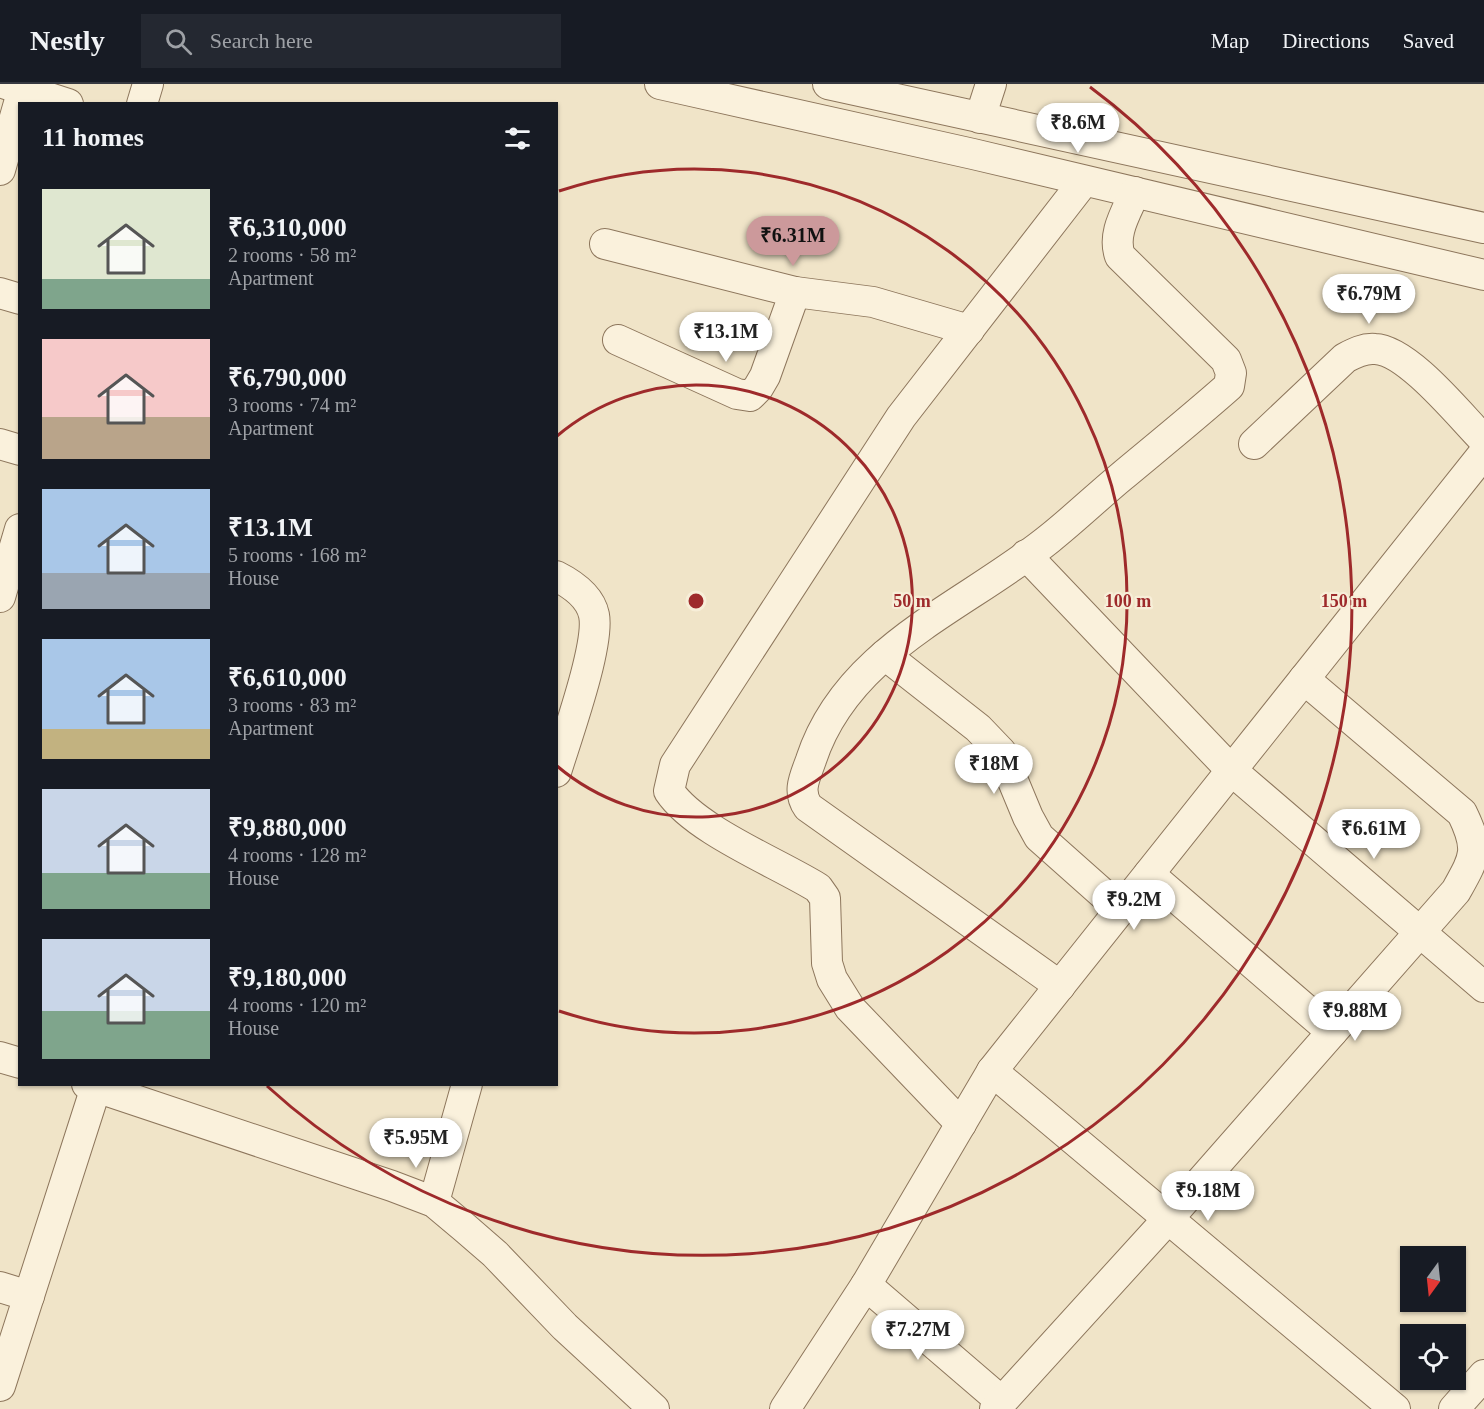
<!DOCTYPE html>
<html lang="en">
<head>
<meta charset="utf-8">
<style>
	:root { --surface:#171b24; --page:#242831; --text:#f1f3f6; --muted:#9ea1a6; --line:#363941; --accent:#cc999b }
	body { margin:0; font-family:Georgia,serif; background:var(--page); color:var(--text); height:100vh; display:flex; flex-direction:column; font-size:22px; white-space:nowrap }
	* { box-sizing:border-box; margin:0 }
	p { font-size:20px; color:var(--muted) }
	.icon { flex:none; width:33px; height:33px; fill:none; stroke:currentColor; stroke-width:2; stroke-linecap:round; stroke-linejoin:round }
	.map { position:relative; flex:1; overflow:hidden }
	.sheet { position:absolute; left:18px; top:18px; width:540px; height:984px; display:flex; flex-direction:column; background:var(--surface); border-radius:0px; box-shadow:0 2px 4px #0004 }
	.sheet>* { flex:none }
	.needle { width:39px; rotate:195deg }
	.buttons { position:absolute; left:1400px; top:1162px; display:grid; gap:12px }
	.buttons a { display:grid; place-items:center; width:66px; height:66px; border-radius:0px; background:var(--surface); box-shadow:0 2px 4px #0004; font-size:30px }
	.price { position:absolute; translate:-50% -51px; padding:0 14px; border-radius:21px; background:#fff; color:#222; font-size:20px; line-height:39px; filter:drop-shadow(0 2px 3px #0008) }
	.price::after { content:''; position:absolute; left:50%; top:36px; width:18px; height:14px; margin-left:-9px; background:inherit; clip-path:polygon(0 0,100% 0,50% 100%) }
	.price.current { background:var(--accent); color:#111 }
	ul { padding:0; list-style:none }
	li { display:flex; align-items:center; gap:18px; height:150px; padding:0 24px }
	li span { display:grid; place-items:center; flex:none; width:168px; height:120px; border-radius:0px; color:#555 }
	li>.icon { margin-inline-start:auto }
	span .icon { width:72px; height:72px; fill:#fffc; stroke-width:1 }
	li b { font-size:26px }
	h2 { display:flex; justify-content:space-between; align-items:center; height:72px; padding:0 24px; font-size:26px }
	header { display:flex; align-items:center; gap:36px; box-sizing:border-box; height:84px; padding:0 30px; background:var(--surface); border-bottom:2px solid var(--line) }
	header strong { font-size:28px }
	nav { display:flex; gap:33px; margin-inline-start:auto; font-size:21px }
	.search { width:420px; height:54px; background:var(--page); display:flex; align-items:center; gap:15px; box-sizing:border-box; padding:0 21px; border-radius:0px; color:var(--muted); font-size:22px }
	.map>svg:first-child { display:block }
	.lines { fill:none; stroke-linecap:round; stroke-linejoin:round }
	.minor-casing { stroke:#8d765c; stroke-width:32 }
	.minor { stroke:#faf1dc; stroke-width:30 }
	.ring { fill:none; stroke:#9e2a2b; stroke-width:3 }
	.centre { fill:#9e2a2b; stroke:#f7eed8; stroke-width:3 }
	.ring-label { font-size:18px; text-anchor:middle; font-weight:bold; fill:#9e2a2b; stroke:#f7eed8; stroke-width:4.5; stroke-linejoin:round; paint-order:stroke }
</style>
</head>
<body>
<header>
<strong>Nestly</strong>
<div class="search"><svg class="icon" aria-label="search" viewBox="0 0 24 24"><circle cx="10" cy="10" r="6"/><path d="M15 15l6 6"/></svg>Search here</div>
<nav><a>Map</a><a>Directions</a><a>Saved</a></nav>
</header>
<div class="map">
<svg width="1484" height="1325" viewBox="0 0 1484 1325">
	<rect width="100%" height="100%" fill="#f0e4c8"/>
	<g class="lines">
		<g class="minor-casing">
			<g id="minor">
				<path d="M6,0L68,20"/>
				<path d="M660,0L973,70L1484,191"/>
				<path d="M828,0L1484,144"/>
				<path d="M142,20L148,0"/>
				<path d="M980,34L991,0"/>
				<path d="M0,86L23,5"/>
				<path d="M605,160L795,208L873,218L969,246"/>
				<path d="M0,209L20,215"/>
				<path d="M618,256L737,310L750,312L758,304L765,292L795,208"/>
				<path d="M0,360L20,366"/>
				<path d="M1254,360L1345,274C1354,269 1364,264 1375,265C1408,266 1461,333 1484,356"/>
				<path d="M1026,471L1231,686L1484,903"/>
				<path d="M556,492C572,500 590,512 594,531C600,561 566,655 556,688"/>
				<path d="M0,513L20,445"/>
				<path d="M885,571L978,644L1001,668L1028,733L1039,753L1120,825"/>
				<path d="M1149,790L1332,948"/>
				<path d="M1060,902L808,723C797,707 805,693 811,676C847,565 965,523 1049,455C1074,435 1097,413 1121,393C1157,363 1194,333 1229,302L1231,289L1226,276L1120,172C1112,150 1126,129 1135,108"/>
				<path d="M0,973L20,979"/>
				<path d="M992,987L1395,1325"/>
				<path d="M87,1000L392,1102L434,1118L465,1144L495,1170L565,1243L654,1325"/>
				<path d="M961,1040L850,924L832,895L827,879L825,814L818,804C776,778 695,746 669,707L675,681L901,333L1084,97"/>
				<path d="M434,1118L467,1000"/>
				<path d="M866,1201L1001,1317"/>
				<path d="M0,1203L29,1212"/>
				<path d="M0,1302L97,1000"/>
				<path d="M785,1325L866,1201L992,987L1484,369"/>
				<path d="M995,1325L1167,1136L1456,807C1475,773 1480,766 1462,729L1304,595"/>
				<path d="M1454,1325L1484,1291"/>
			</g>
		</g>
		<use href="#minor" class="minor"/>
	</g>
	<g class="ring">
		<path d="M557 352A216 216 0 1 1 557 682"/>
		<path d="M559 107A432 432 0 1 1 559 927"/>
		<path d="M1090 3A648 648 0 1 1 267 1002"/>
	</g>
	<circle cx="696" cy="517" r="9" class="centre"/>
	<g class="ring-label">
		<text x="912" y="523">50 m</text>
		<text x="1128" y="523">100 m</text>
		<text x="1344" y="523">150 m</text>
	</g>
</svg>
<div class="buttons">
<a><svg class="needle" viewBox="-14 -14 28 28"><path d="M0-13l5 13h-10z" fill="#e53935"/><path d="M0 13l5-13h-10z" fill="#9ea1a6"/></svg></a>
<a><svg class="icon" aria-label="locate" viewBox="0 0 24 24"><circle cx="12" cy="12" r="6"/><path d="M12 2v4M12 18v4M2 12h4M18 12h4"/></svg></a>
</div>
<b class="price" style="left:1078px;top:70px">₹8.6M</b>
<b class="price current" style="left:793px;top:183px">₹6.31M</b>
<b class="price" style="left:1369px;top:241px">₹6.79M</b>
<b class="price" style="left:726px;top:279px">₹13.1M</b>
<b class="price" style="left:994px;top:711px">₹18M</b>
<b class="price" style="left:1374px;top:776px">₹6.61M</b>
<b class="price" style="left:1134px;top:847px">₹9.2M</b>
<b class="price" style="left:1355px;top:958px">₹9.88M</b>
<b class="price" style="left:416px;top:1085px">₹5.95M</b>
<b class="price" style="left:1208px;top:1138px">₹9.18M</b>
<b class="price" style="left:918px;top:1277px">₹7.27M</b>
<section class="sheet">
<h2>11 homes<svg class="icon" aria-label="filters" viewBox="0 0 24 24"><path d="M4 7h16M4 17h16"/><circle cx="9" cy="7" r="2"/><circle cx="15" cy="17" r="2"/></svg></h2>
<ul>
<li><span style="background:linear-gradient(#dfe7d0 75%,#7fa58c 0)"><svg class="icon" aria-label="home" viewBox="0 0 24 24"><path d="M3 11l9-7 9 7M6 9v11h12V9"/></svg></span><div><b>₹6,310,000</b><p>2 rooms · 58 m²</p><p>Apartment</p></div></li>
<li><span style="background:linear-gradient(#f6c9c9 65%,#b9a48a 0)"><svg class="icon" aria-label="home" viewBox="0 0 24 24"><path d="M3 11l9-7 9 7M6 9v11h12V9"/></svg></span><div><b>₹6,790,000</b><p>3 rooms · 74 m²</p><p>Apartment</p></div></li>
<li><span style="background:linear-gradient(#a9c7e8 70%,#9aa5b1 0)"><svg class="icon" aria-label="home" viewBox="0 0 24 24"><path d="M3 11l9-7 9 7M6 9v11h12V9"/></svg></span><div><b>₹13.1M</b><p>5 rooms · 168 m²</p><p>House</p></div></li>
<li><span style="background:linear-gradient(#a9c7e8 75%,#c2b280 0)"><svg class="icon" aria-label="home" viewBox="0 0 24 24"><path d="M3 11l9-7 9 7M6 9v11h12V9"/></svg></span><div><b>₹6,610,000</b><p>3 rooms · 83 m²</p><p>Apartment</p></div></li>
<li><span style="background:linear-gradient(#c9d6e8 70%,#7fa58c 0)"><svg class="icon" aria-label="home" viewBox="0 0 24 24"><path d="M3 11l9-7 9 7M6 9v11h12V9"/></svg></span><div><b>₹9,880,000</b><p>4 rooms · 128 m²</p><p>House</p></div></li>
<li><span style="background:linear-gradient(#c9d6e8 60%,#7fa58c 0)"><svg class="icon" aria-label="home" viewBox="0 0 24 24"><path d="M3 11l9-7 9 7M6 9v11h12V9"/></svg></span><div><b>₹9,180,000</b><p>4 rooms · 120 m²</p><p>House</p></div></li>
</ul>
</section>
</div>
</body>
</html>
